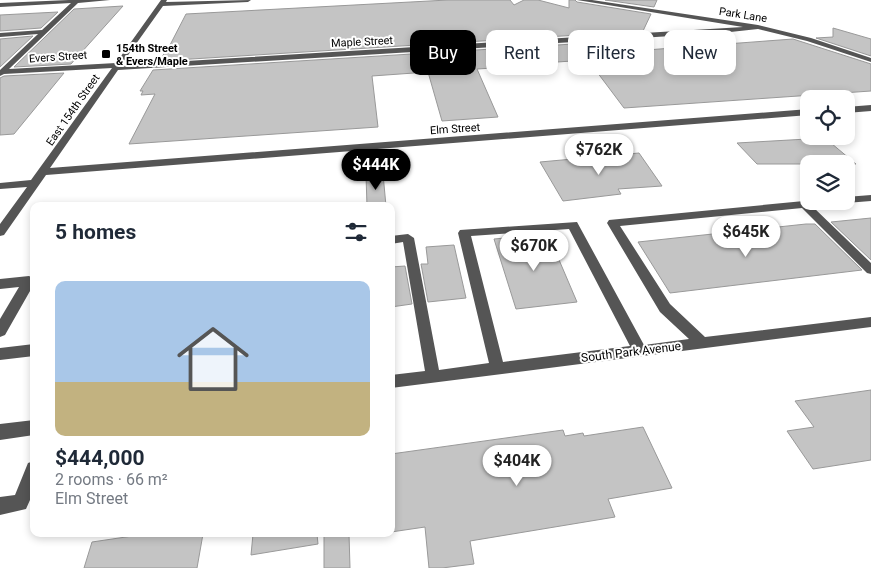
<!DOCTYPE html>
<html lang="en">
<head>
<meta charset="utf-8">
<style>
	:root { --surface:#fff; --page:#f6f6f7; --text:#1f2937; --muted:#747a83; --line:#e0e1e3; --accent:#000 }
	body { margin:0; font-family:Roboto,sans-serif; background:var(--page); color:var(--text); height:100vh; display:flex; flex-direction:column; font-size:19px; white-space:nowrap }
	* { box-sizing:border-box; margin:0 }
	p { font-size:16px; color:var(--muted) }
	.icon { flex:none; width:28px; height:28px; fill:none; stroke:currentColor; stroke-width:2; stroke-linecap:round; stroke-linejoin:round }
	.map { position:relative; flex:1; overflow:hidden }
	.panel { position:absolute; left:30px; top:202px; width:365px; height:335px; display:flex; flex-direction:column; background:var(--surface); border-radius:10px; box-shadow:0 2px 8px #0003 }
	.panel>* { flex:none }
	.top-card { position:absolute; left:410px; top:30px; width:385px; height:45px; display:flex; gap:10px }
	.controls { position:absolute; left:800px; top:90px; display:grid; gap:10px }
	.controls a { display:grid; place-items:center; width:55px; height:55px; border-radius:10px; background:var(--surface); box-shadow:0 2px 8px #0003; font-size:25px }
	.price { position:absolute; translate:-50% -42px; padding:0 11px; border-radius:18px; background:#fff; color:#222; font-size:16px; line-height:32px; filter:drop-shadow(0 1px 2px #0008) }
	.price::after { content:''; position:absolute; left:50%; top:30px; width:15px; height:11px; margin-left:-8px; background:inherit; clip-path:polygon(0 0,100% 0,50% 100%) }
	.price.selected { background:var(--accent); color:#fff }
	ul { padding:0; list-style:none }
	li { display:grid; align-content:center; gap:10px; height:265px; padding:0 25px }
	li+li { border-top:1px solid var(--line) }
	li span { display:grid; place-items:center; height:155px; border-radius:10px; color:#555 }
	li>.icon { margin-inline-start:auto }
	span .icon { width:90px; height:90px; fill:#fffc; stroke-width:1 }
	li b { font-size:21px }
	h2 { display:flex; justify-content:space-between; align-items:center; height:60px; padding:0 25px; font-size:21px }
	.pill { padding:0 18px; border-radius:10px; background:var(--surface); box-shadow:0 2px 8px #0003; font-size:18px; line-height:45px }
	.pill.selected { background:var(--accent); color:#fff }
	.map>svg:first-child { display:block }
	.building { fill:#c4c4c4; stroke:#999 }
	.lines { fill:none; stroke-linecap:round; stroke-linejoin:round }
	.minor { fill:#555; fill-rule:evenodd }
	.poi-dot { fill:#000; stroke:#fff; stroke-width:2 }
	.labels { text-anchor:middle; dominant-baseline:central; stroke-width:4; stroke-linejoin:round; paint-order:stroke }
	.far-street-label { font-size:11px; fill:#000; stroke:#fff }
	.far-poi-label { font-size:11px; font-weight:bold; fill:#000; stroke:#fff; text-anchor:start }
	.street-label { font-size:12px; fill:#000; stroke:#fff }
</style>
</head>
<body>
<div class="map">
<svg width="871" height="568" viewBox="0 0 871 568">
	<rect width="100%" height="100%" fill="#fff"/>
	<g class="building">
		<path d="M448,0H510L514,5L524,0H538L569,8V0H575L577,2L651,14L643,31L159,61L170,45L186,14Z"/>
		<path d="M605,0H657L654,7Z"/>
		<path d="M123,6L71,64L14,67L74,9Z"/>
		<path d="M58,12L41,28L0,31V15Z"/>
		<path d="M833,28L871,39V56L816,38L833,37Z"/>
		<path d="M33,36L0,67V39Z"/>
		<path d="M793,39L871,64V91L624,108L588,60L526,64L527,66L477,69L498,117L442,121L428,72L372,76L378,127L129,144L155,94L141,95L143,91H140L153,70L638,40L633,51Z"/>
		<path d="M64,73L14,134L0,135V78L4,76Z"/>
		<path d="M825,138L856,164H757L737,143Z"/>
		<path d="M639,153L662,186L618,189L621,194L563,201L540,162Z"/>
		<path d="M383,174L386,206H367L366,175Z"/>
		<path d="M871,218V260L831,222Z"/>
		<path d="M806,224H815L862,270L670,293L638,242Z"/>
		<path d="M548,234L577,302L516,309L494,239Z"/>
		<path d="M454,245L466,298L428,302L421,264H428L426,247Z"/>
		<path d="M405,266L412,304L391,307V267Z"/>
		<path d="M871,390V460L813,469L787,431L814,427L795,401Z"/>
		<path d="M643,427L672,488L608,499L615,517L470,541L474,564L442,568H429L425,527L391,532V454L563,430L565,436L583,433L584,436Z"/>
		<path d="M146,534H203L197,568H84L92,542Z"/>
		<path d="M253,534H317L318,544L251,555Z"/>
		<path d="M324,534H349L350,568H324Z"/>
	</g>
	<g class="lines">
		<g class="minor">
			<path d="M69,0H110L78,3L9,69L116,63L161,0H167L166,2L251,0L248,2L163,6L121,65L743,27L577,0H592L758,25L811,38L871,58V62L807,41L758,29L721,33L118,70L50,168L809,109V115L46,175L4,235L0,236V224L27,187L0,189V183L31,180L112,68L4,74L0,76V70L38,34L0,37V33L42,30L71,3L0,7V3Z"/>
			<path d="M871,105V111L846,113V107Z"/>
			<path d="M871,195V201L846,203L842,201H846V197Z"/>
			<path d="M804,201H841L836,204L813,207L871,263V274L867,273L802,208L620,226L670,304L705,337L871,317V327L391,388V375L425,371L403,242L391,244V236L408,234L414,238L439,370L489,363L458,233L460,230L577,222L644,345L689,339L660,312L607,223L609,220ZM569,229L630,346L503,362L471,236Z"/>
			<path d="M29,276L33,278L34,284L5,335L0,337V319L19,287L0,289V279Z"/>
			<path d="M34,344V356L0,360V348Z"/>
			<path d="M34,420V435L0,440V424Z"/>
			<path d="M34,461V491L26,509L0,515V497L15,495L28,463Z"/>
		</g>
	</g>
	<rect class="poi-dot" x="101" y="49" width="10" height="10" rx="2.5"/>
	<g class="labels">
		<g class="far-street-label">
			<text transform="translate(743 15) rotate(9)">Park Lane</text>
			<text transform="translate(362 42) rotate(-3)">Maple Street</text>
			<text transform="translate(58 57) rotate(-4)">Evers Street</text>
			<text transform="translate(73 110) rotate(-55)">East 154th Street</text>
			<text transform="translate(455 129) rotate(-4)">Elm Street</text>
		</g>
		<g class="far-poi-label">
			<text x="116" y="48">154th Street<tspan x="116" dy="13">&amp; Evers/Maple</tspan></text>
		</g>
		<g class="street-label">
			<text transform="translate(631 352) rotate(-7)">South Park Avenue</text>
		</g>
	</g>
</svg>
<div class="controls">
<a><svg class="icon" aria-label="locate" viewBox="0 0 24 24"><circle cx="12" cy="12" r="6"/><path d="M12 2v4M12 18v4M2 12h4M18 12h4"/></svg></a>
<a><svg class="icon" aria-label="layers" viewBox="0 0 24 24"><path d="M12 4l9 5-9 5-9-5zM3 14l9 5 9-5"/></svg></a>
</div>
<b class="price" style="left:599px;top:176px">$762K</b>
<b class="price selected" style="left:376px;top:191px">$444K</b>
<b class="price" style="left:746px;top:258px">$645K</b>
<b class="price" style="left:534px;top:272px">$670K</b>
<b class="price" style="left:517px;top:487px">$404K</b>
<div class="top-card">
<a class="pill selected">Buy</a>
<a class="pill">Rent</a>
<a class="pill">Filters</a>
<a class="pill">New</a>
</div>
<section class="panel">
<h2>5 homes<svg class="icon" aria-label="filters" viewBox="0 0 24 24"><path d="M4 7h16M4 17h16"/><circle cx="9" cy="7" r="2"/><circle cx="15" cy="17" r="2"/></svg></h2>
<ul>
<li><span style="background:linear-gradient(#a9c7e8 65%,#c2b280 0)"><svg class="icon" aria-label="home" viewBox="0 0 24 24"><path d="M3 11l9-7 9 7M6 9v11h12V9"/></svg></span><div><b>$444,000</b><p>2 rooms · 66 m²</p><p>Elm Street</p></div></li>
</ul>
</section>
</div>
</body>
</html>
